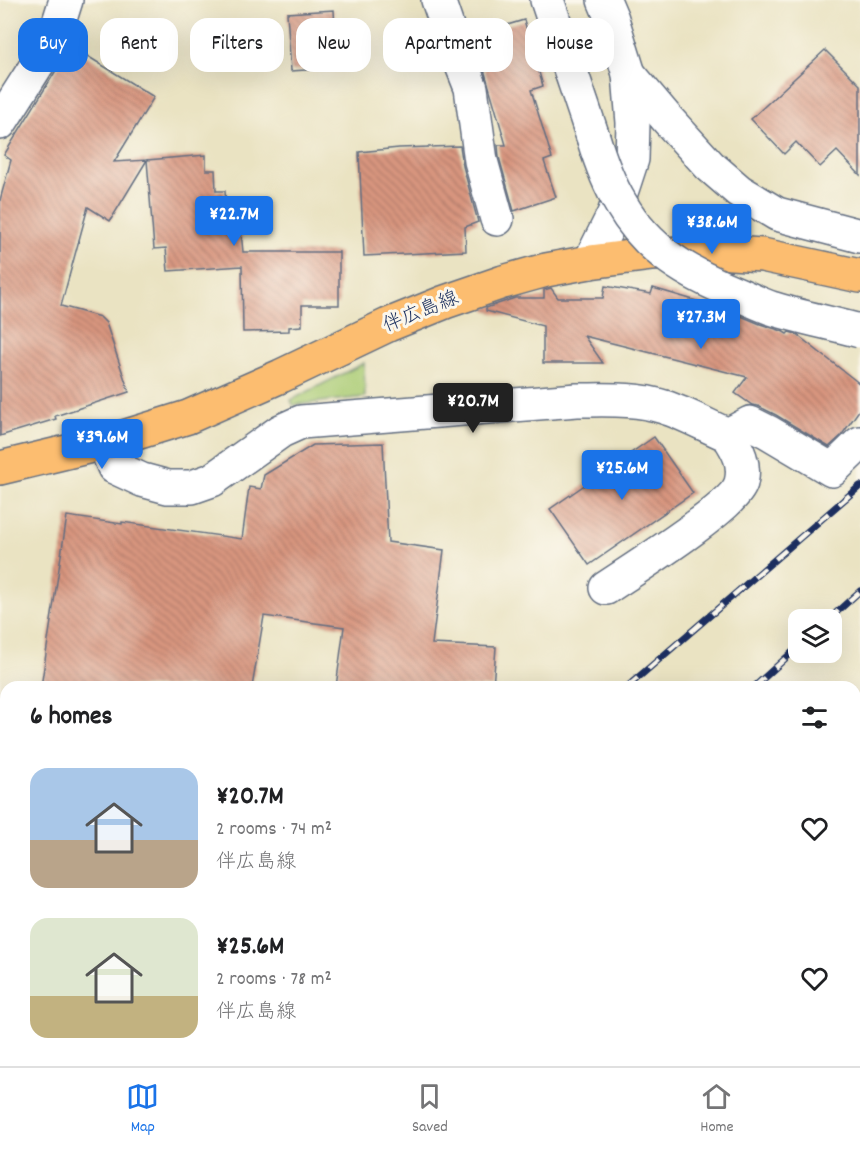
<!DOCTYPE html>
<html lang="en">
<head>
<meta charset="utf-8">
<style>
	:root { --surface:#fff; --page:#f6f6f6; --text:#202124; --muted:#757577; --line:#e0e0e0; --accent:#1a73e8 }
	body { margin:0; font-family:Dekko,"Klee One",sans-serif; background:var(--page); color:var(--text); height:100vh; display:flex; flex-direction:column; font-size:22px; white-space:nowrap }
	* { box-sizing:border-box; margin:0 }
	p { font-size:20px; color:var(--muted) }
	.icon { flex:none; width:33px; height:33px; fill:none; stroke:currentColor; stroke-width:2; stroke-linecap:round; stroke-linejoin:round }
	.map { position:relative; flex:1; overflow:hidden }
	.sheet { position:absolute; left:0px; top:681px; width:861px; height:386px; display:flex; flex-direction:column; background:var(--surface); border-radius:18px 18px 0 0; box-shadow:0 6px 24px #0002 }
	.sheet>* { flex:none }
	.hud { position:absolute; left:18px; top:18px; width:825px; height:54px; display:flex; gap:12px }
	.fabs { position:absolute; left:788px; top:609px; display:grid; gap:12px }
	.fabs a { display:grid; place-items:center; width:54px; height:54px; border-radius:12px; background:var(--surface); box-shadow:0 6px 24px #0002; font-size:30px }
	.price { position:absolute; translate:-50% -51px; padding:0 14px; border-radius:6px; background:var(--accent); color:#fff; font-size:20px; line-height:39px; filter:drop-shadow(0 2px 3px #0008) }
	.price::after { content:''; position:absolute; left:50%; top:36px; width:18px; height:14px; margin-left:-9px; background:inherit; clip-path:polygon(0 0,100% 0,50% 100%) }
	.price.selected { background:#222; color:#fff }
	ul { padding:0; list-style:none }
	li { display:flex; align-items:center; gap:18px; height:150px; padding:0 30px }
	li span { display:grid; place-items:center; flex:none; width:168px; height:120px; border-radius:18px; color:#555 }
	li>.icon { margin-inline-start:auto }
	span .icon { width:72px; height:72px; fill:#fffc; stroke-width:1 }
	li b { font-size:26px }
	h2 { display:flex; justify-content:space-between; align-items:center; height:72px; padding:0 30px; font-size:26px }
	.pill { padding:0 21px; border-radius:18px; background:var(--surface); box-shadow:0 6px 24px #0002; font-size:21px; line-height:54px }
	.pill.selected { background:var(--accent); color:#fff }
	.tab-bar { display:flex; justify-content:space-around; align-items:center; height:84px; border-top:2px solid var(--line); background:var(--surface); font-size:16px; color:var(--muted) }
	.tab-bar a { display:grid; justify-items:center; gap:3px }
	.tab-bar .selected { color:var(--accent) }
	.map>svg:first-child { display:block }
	.green { fill:#abcc74; stroke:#637e69; stroke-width:1.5 }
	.building { fill:url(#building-back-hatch) }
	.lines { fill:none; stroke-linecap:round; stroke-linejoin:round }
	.minor-casing { stroke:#636e81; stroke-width:36 }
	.major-casing { stroke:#636e81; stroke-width:36 }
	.minor { stroke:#fff; stroke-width:33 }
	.major { stroke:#fcbd6f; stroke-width:33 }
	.rail-casing { stroke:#1b2f5e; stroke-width:7 }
	.rail { stroke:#fbf7ec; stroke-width:4.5; stroke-dasharray:14; stroke-linecap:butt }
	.minor-bridge-casing { stroke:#636e81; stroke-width:36; stroke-linecap:butt }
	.minor-bridge { stroke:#fff; stroke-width:33 }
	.labels { text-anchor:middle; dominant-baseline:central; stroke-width:6; stroke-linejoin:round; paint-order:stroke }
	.street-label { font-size:20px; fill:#1b2f5e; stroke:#fbf7ec }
</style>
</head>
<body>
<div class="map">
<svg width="860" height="1066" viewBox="0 0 860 1066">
	<defs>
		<pattern id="building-back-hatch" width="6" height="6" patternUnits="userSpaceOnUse" patternTransform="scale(1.5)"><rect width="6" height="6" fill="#d8957e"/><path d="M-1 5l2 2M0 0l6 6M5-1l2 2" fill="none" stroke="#ae7a6a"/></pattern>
	</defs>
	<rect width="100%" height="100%" fill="#fbf7ec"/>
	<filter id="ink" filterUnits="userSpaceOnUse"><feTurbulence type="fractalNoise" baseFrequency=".0167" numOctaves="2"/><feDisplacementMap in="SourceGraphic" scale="12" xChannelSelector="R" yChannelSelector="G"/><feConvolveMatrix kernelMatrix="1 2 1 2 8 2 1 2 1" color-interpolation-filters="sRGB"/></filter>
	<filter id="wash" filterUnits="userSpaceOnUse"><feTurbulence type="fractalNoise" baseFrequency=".008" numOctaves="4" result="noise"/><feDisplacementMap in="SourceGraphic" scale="24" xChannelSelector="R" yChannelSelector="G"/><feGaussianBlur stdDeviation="1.35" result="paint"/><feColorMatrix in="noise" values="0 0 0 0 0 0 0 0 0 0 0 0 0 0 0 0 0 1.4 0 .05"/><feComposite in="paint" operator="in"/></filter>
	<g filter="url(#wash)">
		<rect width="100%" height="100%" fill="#eae3c2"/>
		<path class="green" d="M364,363L365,397L293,405L291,400Z"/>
		<g id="blocks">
			<g class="building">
				<path d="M334,10L337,68L291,71L287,13Z"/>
				<path d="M524,20L543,86L531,90L552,158L544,161L556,197L514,211L499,157L498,145H506L474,35Z"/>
				<path d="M71,46L154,97L114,162L147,160L110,221L88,207L61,306L100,317L106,323L129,392L55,416L56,419L0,436V200L11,160L4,155Z"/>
				<path d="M825,50L860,85V175L837,151L820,167L796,142L784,154L751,119Z"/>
				<path d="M460,146L463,166L478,222L465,227L466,251L364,256L359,152L399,148Z"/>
				<path d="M206,155V170H215L216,191H225L227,218L236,217V222H240L243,252H339V305H302V326L289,327V331L243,332L242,266L168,271L166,248L154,249L147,160Z"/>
				<path d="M605,286L651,294L653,288L724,309L760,324L782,331L787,334L789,332L796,334L860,384V409L841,436L829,447L776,415L758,406L752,405L735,393L747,377L584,336L603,363H543V326L486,311V308L515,298H544V290L551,288L558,298H603Z"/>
				<path d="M654,437L693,493L589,565L550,509Z"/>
				<path d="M383,443L388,542L444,550L432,644L496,647L493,687H336L344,627L264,616L252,687H41L67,516L122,524V522L242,539L249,487L261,489L264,475L313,445Z"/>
			</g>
		</g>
	</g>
	<g filter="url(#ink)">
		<use href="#blocks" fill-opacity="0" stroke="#636e81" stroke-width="1.5"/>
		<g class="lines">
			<g class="minor-casing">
				<g id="minor">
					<path d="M438,0L450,35L471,88L481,161L497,219"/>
					<path d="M547,0L593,137"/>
					<path d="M629,74L668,120L710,166L739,191L777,214L860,236"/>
					<path d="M0,123L54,38L66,0"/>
					<path d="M590,262L614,214L632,159L633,123L629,74L612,19L604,0"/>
					<path d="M104,443L114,467L142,480L168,487H192L212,480L281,431L301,422L577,400C606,400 636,398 664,407C686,414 707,426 728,435L750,423L768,432L832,470L860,443"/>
					<path d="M606,588C631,571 734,507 741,483C746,464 738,450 728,435"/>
					<path d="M855,807L860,799"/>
					<path d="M0,947L6,951"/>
					<path d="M136,1060L142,1066"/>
					<path d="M823,1060L833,1066"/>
					<path d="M84,1066L91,1060"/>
					<path d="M700,1066L703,1060"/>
				</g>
			</g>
			<g class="major-casing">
				<path id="major" d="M0,468L104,443L188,417L281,376L388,325L445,302L503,282L546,270L590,262L652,254L716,252L762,255L860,276"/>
			</g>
			<use href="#minor" class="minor"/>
			<use href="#major" class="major"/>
			<g class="rail-casing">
				<g id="rail">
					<path d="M828,620L860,591"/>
					<path d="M627,687L860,486"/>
					<path d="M754,687L798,647"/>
					<path d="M176,1066L182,1060"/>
					<path d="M330,1066L336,1060"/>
				</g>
			</g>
			<use href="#rail" class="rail"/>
			<g class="minor-bridge-casing">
				<path id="minor-bridge" d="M593,137C600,160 608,183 621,204C648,251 689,274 738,294C749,299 760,304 771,308C800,317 831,323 860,331"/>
			</g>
			<use href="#minor-bridge" class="minor-bridge"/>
		</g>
	</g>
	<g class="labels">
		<g class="street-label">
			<text transform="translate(421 313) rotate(-22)">伴広島線</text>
		</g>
	</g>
</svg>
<div class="fabs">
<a><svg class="icon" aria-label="layers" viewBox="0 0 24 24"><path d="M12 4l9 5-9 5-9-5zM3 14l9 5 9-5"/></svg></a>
</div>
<b class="price" style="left:234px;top:247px">¥22.7M</b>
<b class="price" style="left:712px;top:255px">¥38.6M</b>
<b class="price" style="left:701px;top:350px">¥27.3M</b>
<b class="price selected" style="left:473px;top:434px">¥20.7M</b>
<b class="price" style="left:102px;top:470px">¥39.6M</b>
<b class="price" style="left:622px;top:501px">¥25.6M</b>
<div class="hud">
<a class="pill selected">Buy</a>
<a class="pill">Rent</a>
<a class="pill">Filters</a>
<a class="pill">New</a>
<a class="pill">Apartment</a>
<a class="pill">House</a>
</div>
<section class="sheet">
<h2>6 homes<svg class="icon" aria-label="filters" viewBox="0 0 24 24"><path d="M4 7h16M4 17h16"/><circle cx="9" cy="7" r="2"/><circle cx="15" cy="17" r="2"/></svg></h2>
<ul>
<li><span style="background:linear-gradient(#a9c7e8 60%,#b9a48a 0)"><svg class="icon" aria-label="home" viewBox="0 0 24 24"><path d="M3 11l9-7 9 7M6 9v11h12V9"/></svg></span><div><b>¥20.7M</b><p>2 rooms · 74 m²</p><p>伴広島線</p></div><svg class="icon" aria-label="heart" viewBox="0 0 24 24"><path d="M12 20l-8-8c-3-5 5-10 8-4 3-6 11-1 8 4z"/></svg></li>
<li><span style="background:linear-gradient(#dfe7d0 65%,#c2b280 0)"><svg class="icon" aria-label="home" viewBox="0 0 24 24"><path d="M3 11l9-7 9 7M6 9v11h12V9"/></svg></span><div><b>¥25.6M</b><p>2 rooms · 78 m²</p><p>伴広島線</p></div><svg class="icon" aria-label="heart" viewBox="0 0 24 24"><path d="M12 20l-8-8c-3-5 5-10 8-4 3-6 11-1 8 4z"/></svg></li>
</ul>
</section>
</div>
<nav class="tab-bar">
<a class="selected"><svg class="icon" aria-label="map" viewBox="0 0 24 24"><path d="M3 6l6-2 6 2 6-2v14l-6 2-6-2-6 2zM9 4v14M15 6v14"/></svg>Map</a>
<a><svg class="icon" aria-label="saved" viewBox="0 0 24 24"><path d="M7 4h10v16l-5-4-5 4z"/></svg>Saved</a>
<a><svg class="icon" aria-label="home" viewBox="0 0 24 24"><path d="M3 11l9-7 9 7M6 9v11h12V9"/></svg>Home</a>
</nav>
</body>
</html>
